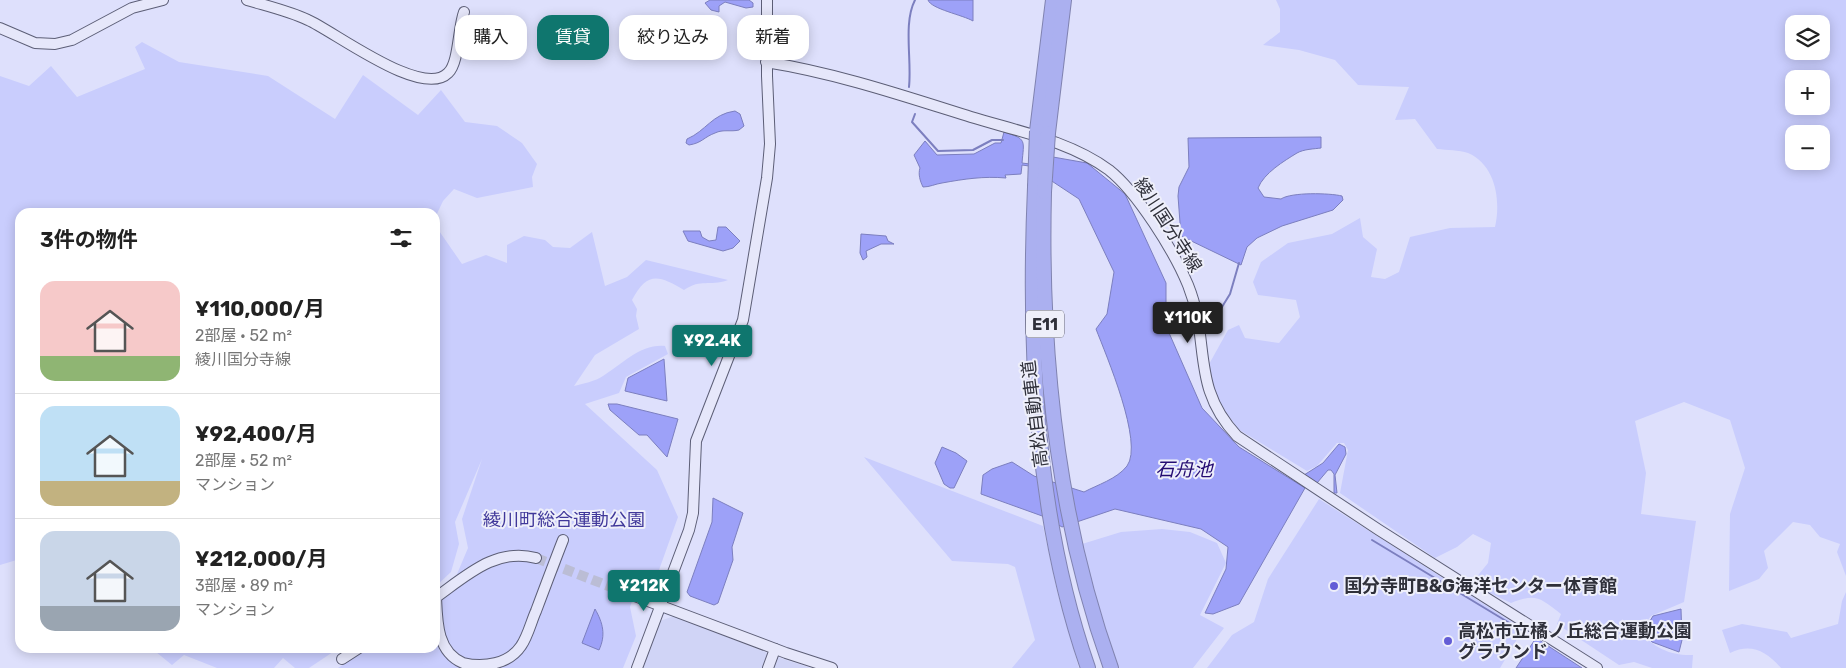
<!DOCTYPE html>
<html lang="ja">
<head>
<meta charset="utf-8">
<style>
	:root { --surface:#fff; --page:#f2f2f2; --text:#222; --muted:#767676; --line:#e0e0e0; --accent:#0f766e }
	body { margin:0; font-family:Rubik,"Noto Sans JP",sans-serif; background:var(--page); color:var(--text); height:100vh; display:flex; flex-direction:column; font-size:19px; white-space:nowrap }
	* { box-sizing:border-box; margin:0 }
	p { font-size:16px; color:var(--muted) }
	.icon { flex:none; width:28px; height:28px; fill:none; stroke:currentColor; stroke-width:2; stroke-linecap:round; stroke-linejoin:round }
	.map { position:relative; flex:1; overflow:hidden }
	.panel { position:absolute; left:15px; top:208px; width:425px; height:445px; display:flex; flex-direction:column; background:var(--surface); border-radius:15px; box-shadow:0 2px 12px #0003 }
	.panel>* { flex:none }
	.guide { position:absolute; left:455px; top:15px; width:475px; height:45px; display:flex; gap:10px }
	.buttons { position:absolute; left:1785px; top:15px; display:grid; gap:10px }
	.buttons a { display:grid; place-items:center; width:45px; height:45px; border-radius:10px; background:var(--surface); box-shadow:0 2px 12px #0003; font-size:25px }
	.price { position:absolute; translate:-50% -42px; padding:0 11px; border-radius:5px; background:var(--accent); color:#fff; font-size:16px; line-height:32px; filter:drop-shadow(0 1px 2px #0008) }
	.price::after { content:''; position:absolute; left:50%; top:30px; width:15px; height:11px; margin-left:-8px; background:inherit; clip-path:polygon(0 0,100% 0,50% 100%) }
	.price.selected { background:#222; color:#fff }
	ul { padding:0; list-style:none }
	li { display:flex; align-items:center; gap:15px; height:125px; padding:0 25px }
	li+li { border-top:1px solid var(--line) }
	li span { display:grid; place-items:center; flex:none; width:140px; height:100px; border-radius:15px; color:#555 }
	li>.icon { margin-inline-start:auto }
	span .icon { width:60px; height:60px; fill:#fffc; stroke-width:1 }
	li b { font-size:21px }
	h2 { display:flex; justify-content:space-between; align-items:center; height:60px; padding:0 25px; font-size:21px }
	.chip { padding:0 18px; border-radius:15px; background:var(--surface); box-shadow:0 2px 12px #0003; font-size:18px; line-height:45px }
	.chip.selected { background:var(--accent); color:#fff }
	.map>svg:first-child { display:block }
	.built { fill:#d0d4f6 }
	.green { fill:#c9cdfd; fill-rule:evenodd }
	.water { fill:#9da1f8; stroke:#7c7fbf }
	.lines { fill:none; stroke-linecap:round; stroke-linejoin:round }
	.stream { stroke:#7c7fbf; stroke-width:2 }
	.secondary-tunnel { stroke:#bbbdd5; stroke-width:10; stroke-dasharray:10 5; stroke-linecap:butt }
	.secondary-casing { stroke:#5c5e76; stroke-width:12 }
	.highway-casing { stroke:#8083b0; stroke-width:16 }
	.secondary { stroke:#e6e7fa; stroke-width:10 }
	.highway { stroke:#abb0f0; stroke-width:14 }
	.highway-bridge-casing { stroke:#8083b0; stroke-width:16; stroke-linecap:butt }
	.highway-bridge { stroke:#abb0f0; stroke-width:14 }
	.poi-dot { fill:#635dd6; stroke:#eeeffa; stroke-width:2 }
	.labels { text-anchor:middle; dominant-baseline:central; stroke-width:4; stroke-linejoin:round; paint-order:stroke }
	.shield { fill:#eeeffa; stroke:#686974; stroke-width:1 }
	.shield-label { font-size:16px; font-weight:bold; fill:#2f303a }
	.street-label { font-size:18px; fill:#2f303a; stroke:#eeeffa }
	.park-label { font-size:18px; fill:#40389a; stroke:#eeeffa }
	.poi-label { font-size:18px; font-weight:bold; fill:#2f303a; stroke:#eeeffa; text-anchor:start }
	.water-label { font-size:19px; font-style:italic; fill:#240c72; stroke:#eeeffa }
</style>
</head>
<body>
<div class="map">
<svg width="1846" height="668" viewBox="0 0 1846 668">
	<rect width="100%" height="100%" fill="#dee0fc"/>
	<path class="built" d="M674,616L780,658L811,668H643L660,621Z"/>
	<g class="green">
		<path d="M1276,0H1846V576L1837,552L1840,544L1820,537L1810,525L1793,522L1764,551L1768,568L1759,579L1729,591L1730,514L1745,468L1730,420L1684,402L1635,421L1646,473L1641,514L1696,521L1684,602L1651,616L1640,630C1652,648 1672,656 1693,655L1692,668H1652L1634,662L1619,665L1557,624L1561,614C1540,598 1536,593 1511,603L1471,584L1488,563L1491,543L1473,534L1457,547L1435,558L1340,493L1348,450L1344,443H1337L1317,466L1307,471L1238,429L1215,396L1208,366L1228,330L1239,325L1245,338L1279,343L1300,317L1296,300L1258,295L1253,282L1261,262L1288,243L1332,234L1360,218L1363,237L1377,249L1371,277L1385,279L1399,272L1410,237L1450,228L1495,227C1501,201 1496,165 1468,153C1459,150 1447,150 1437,149L1415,119L1395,120L1409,87L1358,85L1335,60L1299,50L1263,45L1280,32V9ZM1794,24H1821V51H1794ZM1794,79H1821V106H1794ZM1794,134H1821V161H1794Z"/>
		<path d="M142,42L179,62L268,76L335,119L363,75L418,115L441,90L465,122L497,126L522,143L537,164L532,177L533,187L477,198L454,189L443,201L435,218V212H20V546L18,547L20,559L0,565V76L29,86L51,66L77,97L145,69L135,47Z"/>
		<path d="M435,225L462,264L486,255L507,263V245L524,236L545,240L553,247L570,248L592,232L605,286L627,277L646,260L728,280C708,287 702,278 684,290C659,275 647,271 632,300L637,309L636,316L639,329L595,355L574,386C582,384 596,381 603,376C624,363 640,344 665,346L668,354L626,377L619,393L585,404L657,470L678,517L659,570L639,581L630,607L636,636L623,668H338L369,648H435V602L449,593L468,548L462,519L482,459L455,522L459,544L451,572L435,587Z"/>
		<path d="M864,457L1043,526L1057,591L1079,668H1012L1035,640L1015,567L1008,564L952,561Z"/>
		<path d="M1319,499L1523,629L1500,668H1207L1232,635L1254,622L1268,579Z"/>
		<path d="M1162,529L1190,532L1217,543L1226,563L1200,615L1224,628L1193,668H1119L1091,586L1082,544L1121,532Z"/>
		<path d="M1846,592V668H1781C1766,651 1751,643 1730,653L1722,630L1742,624L1787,632L1791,638L1838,624L1842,601Z"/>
		<path d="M151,648H339L309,668H295L283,658L274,668H217L184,655L172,665Z"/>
	</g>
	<g class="water">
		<path d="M710,0H749L753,3V7L746,8L725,2L719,6V12L711,10L705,3Z"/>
		<path d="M928,0H973V21C963,15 931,9 928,0Z"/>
		<path d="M735,111L740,114L744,126L739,130C731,132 723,129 715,133C704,137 702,143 689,145L686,143L687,139C706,131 712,114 735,111Z"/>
		<path d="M1004,132C1027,139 1024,140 1022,163L1030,164L1053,157L1087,163L1125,194L1166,283V326L1202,408L1239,447L1305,488L1239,604L1213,614L1205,613L1226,569L1228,547L1201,529L1115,509L1062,527L1045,517L981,494L983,475L992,469L1012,462L1034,476L1084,492C1097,485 1117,479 1127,466C1144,443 1106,355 1096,329L1107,314L1114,272L1079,199L1029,166L1022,165L1021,174L1005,175L1006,178C984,176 964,179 942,183C935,184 930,187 923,187C920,181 918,174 920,168L914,155L925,141L937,155L974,154L995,143H1001Z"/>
		<path d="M1321,137V148C1314,149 1304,149 1297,153C1284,161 1264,173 1258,188L1264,197L1281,199C1291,192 1330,193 1342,196L1343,200L1333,210L1282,226L1257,238L1247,247L1241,265L1181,236L1178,196L1179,187L1189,167L1188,138Z"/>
		<path d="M718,227H726L740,241L733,248L723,251L688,241L683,231H700L702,237L709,241L716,240Z"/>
		<path d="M861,234L886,236L888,241L894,244H881L866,251L867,257L863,260L860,253Z"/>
		<path d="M664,359L667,401L625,391L628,378Z"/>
		<path d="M608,404H617L678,419L667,457L647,435H639L610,410Z"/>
		<path d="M1339,444L1345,447L1346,454L1335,475L1337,493H1334V474L1331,470H1328L1317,483L1304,475L1323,463Z"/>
		<path d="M942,447L956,453L967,461L954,488H950L944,484L935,463Z"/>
		<path d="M713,498L743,513L732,547L733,560L718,603L714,605L690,596L687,592L712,522Z"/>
		<path d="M595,609C603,623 606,635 599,650L582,643Z"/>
		<path d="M1681,609L1682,640L1679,652L1652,642L1644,631L1653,616Z"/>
		<path d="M1536,638L1582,668H1516Z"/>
	</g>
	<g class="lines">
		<g class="stream">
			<path d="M909,87C912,60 903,23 915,0"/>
			<path d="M915,114L912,122L938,151L973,150L992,140H1003"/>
			<path d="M1203,317H1214L1217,315L1230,294L1239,263"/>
			<path d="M1164,323L1193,317"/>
			<path d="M1372,540L1521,630"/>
		</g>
		<path class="secondary-tunnel" d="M536,558L632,595"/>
		<g class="secondary-casing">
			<g id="secondary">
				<path d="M247,0C267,6 289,11 308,20C335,32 422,99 448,73C459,63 458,28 464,12"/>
				<path d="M0,28L35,43L55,44L72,40L132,8L163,0"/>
				<path d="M766,62C836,73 904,96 971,117C1017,131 1070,141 1109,170C1137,192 1174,251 1188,285C1211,342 1190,386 1237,436L1379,530L1597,668"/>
				<path d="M632,595L786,653L832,668"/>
				<path d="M436,597C437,622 437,652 463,663C484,668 509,664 521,646C528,636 531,622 536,611C545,587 554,563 563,540"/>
				<path d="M435,598C466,576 496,547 536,558"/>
				<path d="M342,659L359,648"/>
				<path d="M637,668L689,530L693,513L696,441L743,320L767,178L770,144L767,76V0"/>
				<path d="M768,668L775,649"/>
			</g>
		</g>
		<g class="highway-casing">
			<g id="highway">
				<path d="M1037,131L1053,0"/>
				<path d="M1048,133L1064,0"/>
				<path d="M1035,187C1028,346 1035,516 1088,668"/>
				<path d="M1044,192C1040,353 1056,515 1111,668"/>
			</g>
		</g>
		<use href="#secondary" class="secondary"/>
		<use href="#highway" class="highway"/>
		<g class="highway-bridge-casing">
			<g id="highway-bridge">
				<path d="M1035,187L1037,131"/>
				<path d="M1044,192L1048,133"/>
			</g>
		</g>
		<use href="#highway-bridge" class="highway-bridge"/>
	</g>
	<g class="poi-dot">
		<circle cx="1334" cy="586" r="5"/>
		<circle cx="1448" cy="641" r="5"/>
	</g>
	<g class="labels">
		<rect class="shield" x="1026" y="310.5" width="38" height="27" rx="4"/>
		<g class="shield-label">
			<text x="1045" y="324">E11</text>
		</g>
		<g class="street-label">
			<text transform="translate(1168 225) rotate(57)">綾川国分寺線</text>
			<text transform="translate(1035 414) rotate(-97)">高松自動車道</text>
		</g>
		<g class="park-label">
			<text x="564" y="520">綾川町総合運動公園</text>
		</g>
		<g class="poi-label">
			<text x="1344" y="586">国分寺町B&amp;G海洋センター体育館</text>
			<text x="1458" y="631">高松市立橘ノ丘総合運動公園<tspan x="1458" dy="21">グラウンド</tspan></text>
		</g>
		<g class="water-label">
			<text x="1184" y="469">石舟池</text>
		</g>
	</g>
</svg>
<div class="buttons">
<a><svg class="icon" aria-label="layers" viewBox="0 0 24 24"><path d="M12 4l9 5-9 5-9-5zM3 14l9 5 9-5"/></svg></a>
<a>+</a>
<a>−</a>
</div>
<b class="price selected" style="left:1188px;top:344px">¥110K</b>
<b class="price" style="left:712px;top:367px">¥92.4K</b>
<b class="price" style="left:644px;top:612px">¥212K</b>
<div class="guide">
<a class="chip">購入</a>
<a class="chip selected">賃貸</a>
<a class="chip">絞り込み</a>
<a class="chip">新着</a>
</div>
<section class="panel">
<h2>3件の物件<svg class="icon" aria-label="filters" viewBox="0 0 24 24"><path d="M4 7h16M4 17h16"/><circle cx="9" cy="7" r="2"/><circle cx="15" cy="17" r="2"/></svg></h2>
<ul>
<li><span style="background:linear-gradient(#f6c9c9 75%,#8fb573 0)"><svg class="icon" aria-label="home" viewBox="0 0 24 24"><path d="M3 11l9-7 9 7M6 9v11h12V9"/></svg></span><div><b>¥110,000/月</b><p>2部屋 · 52 m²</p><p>綾川国分寺線</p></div></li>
<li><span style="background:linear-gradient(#bfe0f5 75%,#c2b280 0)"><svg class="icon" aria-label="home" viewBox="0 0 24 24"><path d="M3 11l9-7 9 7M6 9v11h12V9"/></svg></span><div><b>¥92,400/月</b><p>2部屋 · 52 m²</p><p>マンション</p></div></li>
<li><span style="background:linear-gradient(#c9d6e8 75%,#9aa5b1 0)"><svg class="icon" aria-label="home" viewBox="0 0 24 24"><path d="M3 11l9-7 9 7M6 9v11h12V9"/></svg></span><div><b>¥212,000/月</b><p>3部屋 · 89 m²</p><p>マンション</p></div></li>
</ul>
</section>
</div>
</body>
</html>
